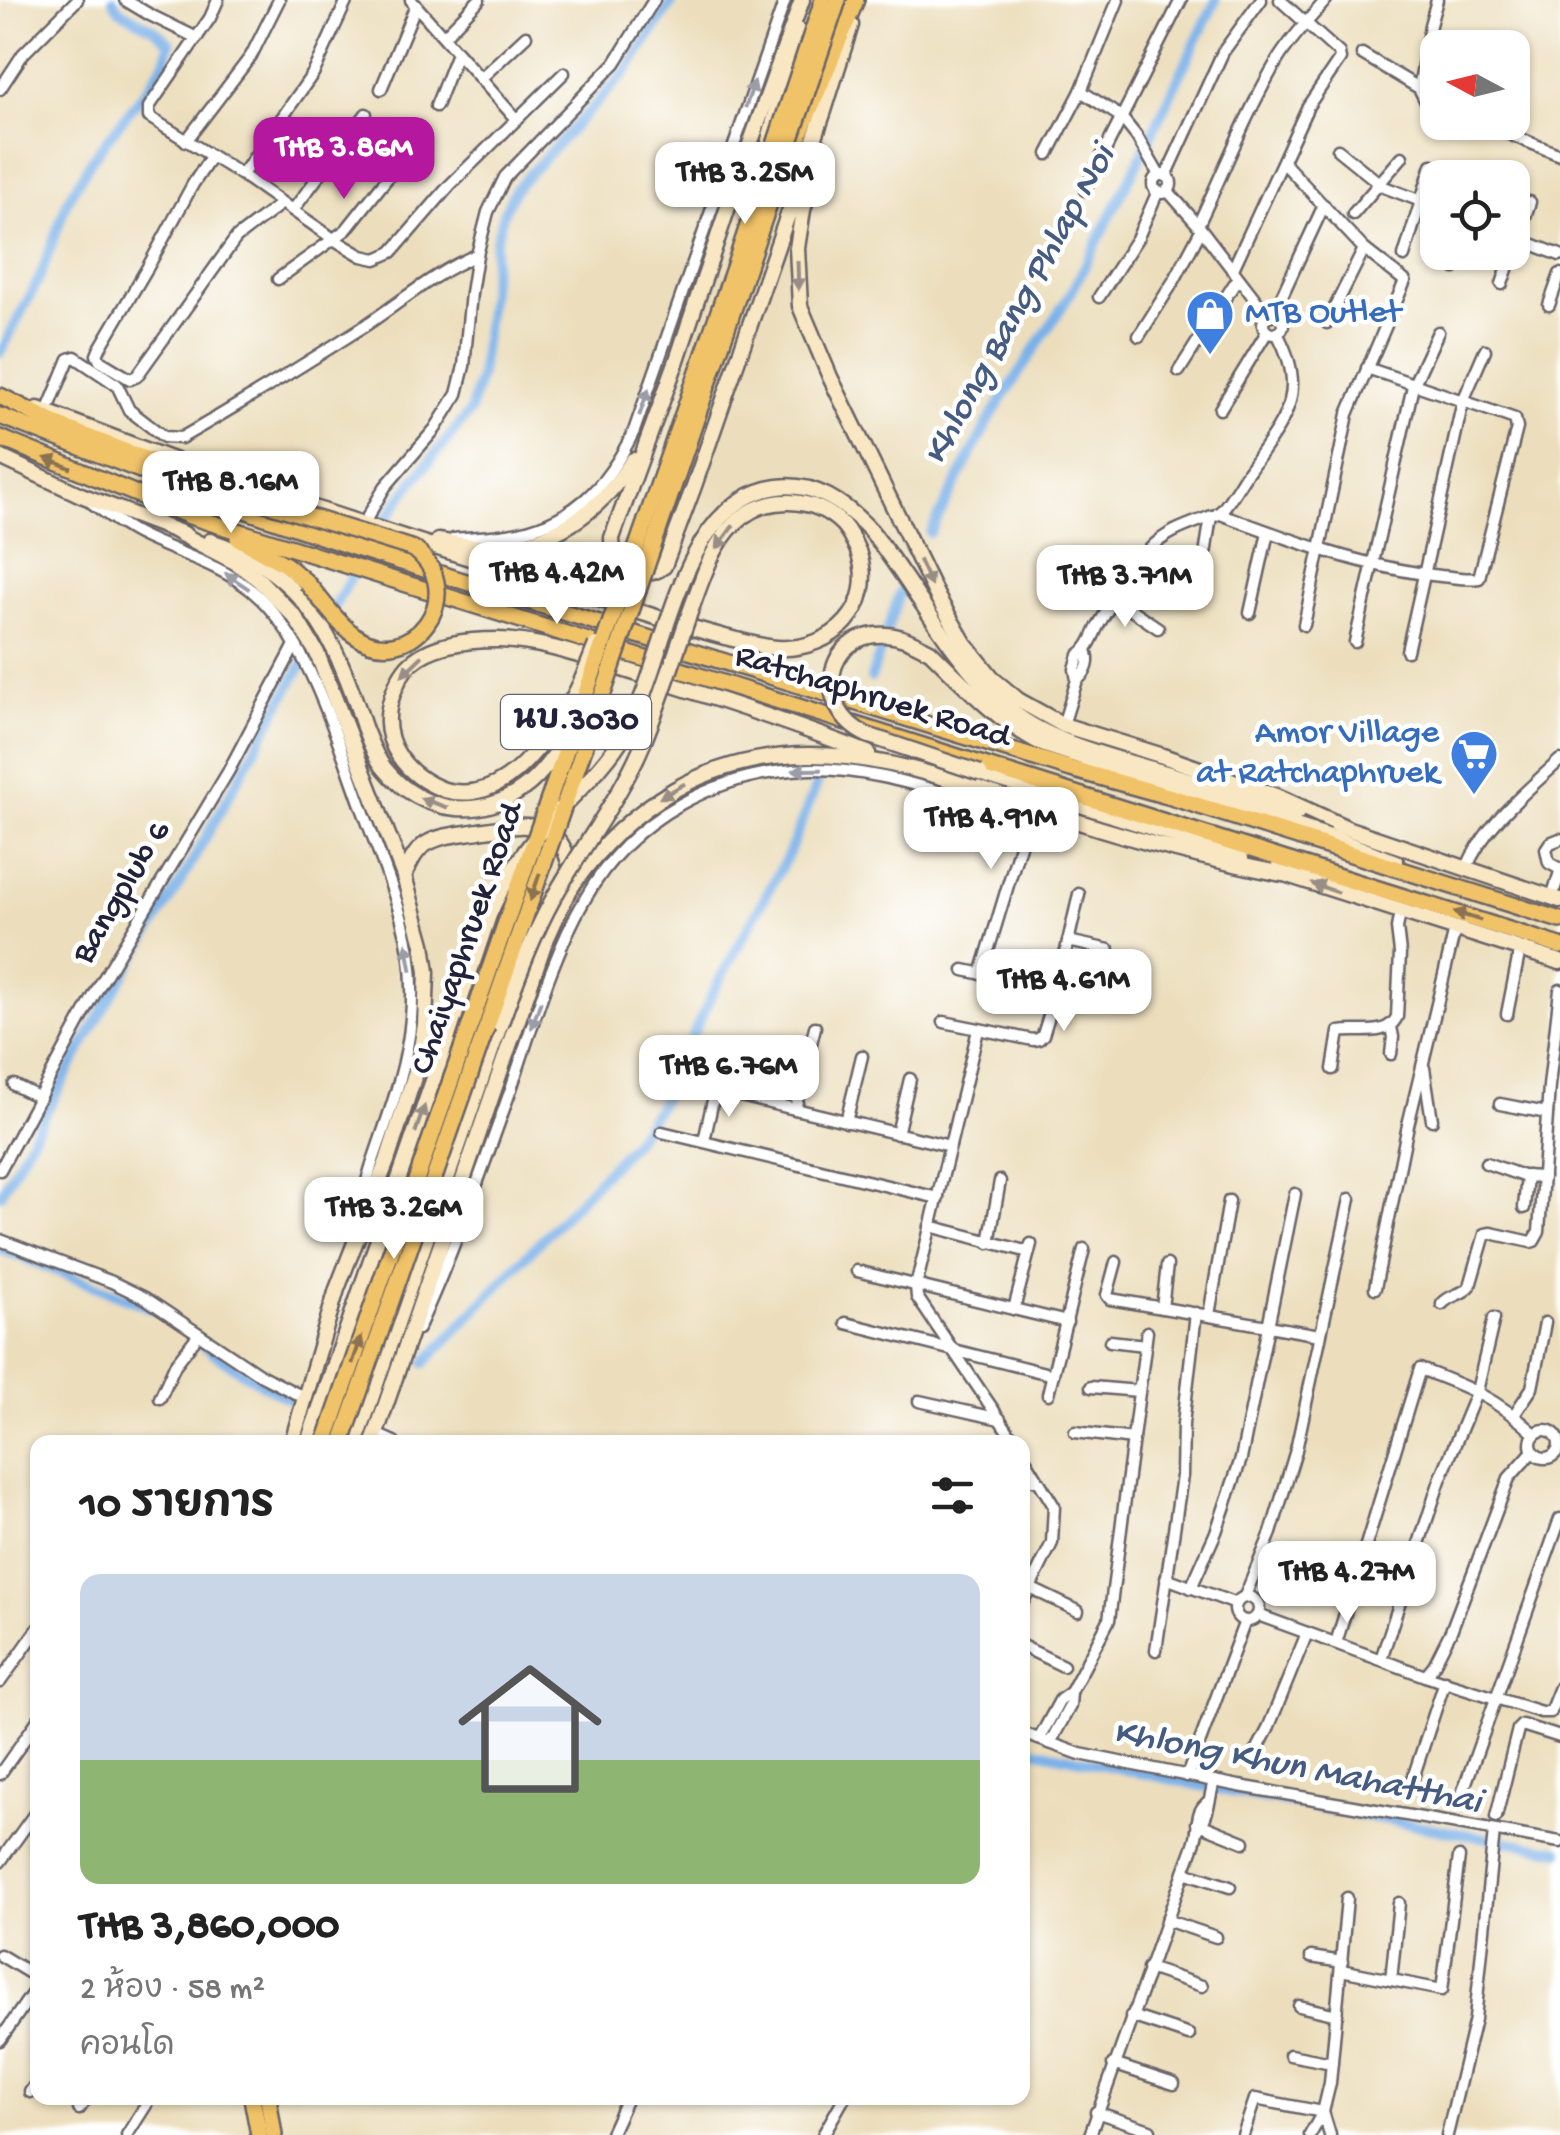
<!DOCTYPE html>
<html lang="th">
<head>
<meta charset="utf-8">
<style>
	:root { --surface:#fff; --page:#f2f2f2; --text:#222; --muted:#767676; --line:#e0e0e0; --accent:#b5179e }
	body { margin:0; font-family:"Gochi Hand","Playpen Sans Thai",sans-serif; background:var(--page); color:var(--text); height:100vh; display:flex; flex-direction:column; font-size:38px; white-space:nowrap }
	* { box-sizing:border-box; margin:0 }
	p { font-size:32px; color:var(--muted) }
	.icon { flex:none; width:55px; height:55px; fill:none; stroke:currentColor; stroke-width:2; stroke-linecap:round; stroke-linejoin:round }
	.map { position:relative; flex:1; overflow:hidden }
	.drawer { position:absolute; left:30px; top:1435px; width:1000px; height:670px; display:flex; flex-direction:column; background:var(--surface); border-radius:20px; box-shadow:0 2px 8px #0004 }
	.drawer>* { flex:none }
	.needle { width:65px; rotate:277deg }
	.tools { position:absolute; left:1420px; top:30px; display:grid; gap:20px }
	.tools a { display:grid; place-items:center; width:110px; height:110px; border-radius:20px; background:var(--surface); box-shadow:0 2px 8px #0004; font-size:50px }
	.price { position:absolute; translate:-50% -85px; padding:0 22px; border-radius:20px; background:#fff; color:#222; font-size:32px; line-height:65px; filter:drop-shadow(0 2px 5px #0008) }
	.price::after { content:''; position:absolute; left:50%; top:60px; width:30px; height:22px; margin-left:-15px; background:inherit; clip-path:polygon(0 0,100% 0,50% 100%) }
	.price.active { background:var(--accent); color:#fff }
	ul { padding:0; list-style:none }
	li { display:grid; align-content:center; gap:20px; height:530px; padding:0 50px }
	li+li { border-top:2px solid var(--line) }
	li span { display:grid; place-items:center; height:310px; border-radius:20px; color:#555 }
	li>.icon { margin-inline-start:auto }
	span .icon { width:180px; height:180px; fill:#fffc; stroke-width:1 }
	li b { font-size:42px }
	h2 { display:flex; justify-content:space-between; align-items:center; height:120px; padding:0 50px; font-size:42px }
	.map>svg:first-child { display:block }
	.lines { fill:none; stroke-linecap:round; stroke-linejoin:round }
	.canal { stroke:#79b1e9; stroke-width:10 }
	.street-casing { stroke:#696468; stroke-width:15 }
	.secondary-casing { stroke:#696468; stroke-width:19 }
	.primary-casing { stroke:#696468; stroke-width:20 }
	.street { stroke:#fff; stroke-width:10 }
	.secondary { stroke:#f9e7c3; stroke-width:14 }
	.primary { stroke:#f1c369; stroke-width:15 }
	.secondary-bridge-casing { stroke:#696468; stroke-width:19; stroke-linecap:butt }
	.primary-bridge-casing { stroke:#696468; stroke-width:20; stroke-linecap:butt }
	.secondary-bridge { stroke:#f9e7c3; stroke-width:14 }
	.primary-bridge { stroke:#f1c369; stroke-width:15 }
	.oneway { fill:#9c9ca7 }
	.oneway2 { fill:#988e86 }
	.oneway3 { fill:#8a7252 }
	.labels { text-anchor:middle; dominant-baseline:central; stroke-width:9; stroke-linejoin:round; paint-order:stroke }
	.shield { fill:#fff; stroke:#646476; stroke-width:2.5 }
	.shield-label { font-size:32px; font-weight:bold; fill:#22223b }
	.shop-label { font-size:35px; fill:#366cbe; stroke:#fff; text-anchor:start }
	.street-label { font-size:35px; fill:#22223b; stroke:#fff }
	.water-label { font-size:38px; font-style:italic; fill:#455b81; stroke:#fff }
</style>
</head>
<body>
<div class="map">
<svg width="1560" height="2135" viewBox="0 0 1560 2135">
	<rect width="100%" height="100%" fill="#fff"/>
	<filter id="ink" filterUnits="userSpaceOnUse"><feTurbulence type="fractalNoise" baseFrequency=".01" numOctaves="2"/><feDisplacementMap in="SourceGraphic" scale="20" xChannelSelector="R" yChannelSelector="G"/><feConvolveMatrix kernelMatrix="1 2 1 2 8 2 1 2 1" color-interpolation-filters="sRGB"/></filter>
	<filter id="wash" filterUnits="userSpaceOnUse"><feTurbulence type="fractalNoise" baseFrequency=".0048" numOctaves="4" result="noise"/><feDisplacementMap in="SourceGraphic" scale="40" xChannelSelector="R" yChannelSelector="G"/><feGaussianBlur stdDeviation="2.25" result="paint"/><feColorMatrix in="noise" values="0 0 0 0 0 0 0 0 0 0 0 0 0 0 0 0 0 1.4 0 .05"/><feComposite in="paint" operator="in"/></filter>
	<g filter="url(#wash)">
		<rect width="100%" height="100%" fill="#ecdebc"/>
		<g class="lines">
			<g class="canal">
				<path d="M0,353L40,277L68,199L92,159L150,85L165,61L170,43L154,29L119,10L113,0"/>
				<path d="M376,533L412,483L470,412L480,377L496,240L504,212L515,189L625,73L674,0"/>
				<path d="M930,533L992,415L1071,293L1142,154L1216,0"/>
				<path d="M871,678L899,595L906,580"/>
				<path d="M0,1195L104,1008L182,880L367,548"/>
				<path d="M0,1249L157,1310"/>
				<path d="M191,1335C222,1362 258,1382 294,1402"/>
				<path d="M425,1363L632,1144L659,1106L713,992L789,853L821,774"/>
				<path d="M1022,1744L1038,1751L1226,1791L1560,1851"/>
			</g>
		</g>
	</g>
	<g filter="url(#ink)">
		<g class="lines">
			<g class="street-casing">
				<g id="street">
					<path d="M125,0L150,15L197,38"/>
					<path d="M218,0L210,18L149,107V117L242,175L335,240L362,256L376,259L392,252L450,185L564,73"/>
					<path d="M411,0L516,119"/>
					<path d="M444,36L479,0"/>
					<path d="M1362,54L1419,88L1425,100L1438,105"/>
					<path d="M480,79L526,36"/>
					<path d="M1419,88L1430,25L1437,0"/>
					<path d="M0,89L23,54L77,0"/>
					<path d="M381,89L416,5"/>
					<path d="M1081,91L1121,117L1137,137L1159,175"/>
					<path d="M436,106L457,53"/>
					<path d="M1480,122L1560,155"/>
					<path d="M186,141L251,56L279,0"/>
					<path d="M1338,150L1384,187L1421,201"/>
					<path d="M1048,154L1081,91L1118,0"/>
					<path d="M211,157L193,184L149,265L100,348L97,355L100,361L130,379L137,376L236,238L282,203"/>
					<path d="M1283,162L1364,249L1405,281L1348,414L1304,625"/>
					<path d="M242,175L314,72L347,0"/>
					<circle cx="1162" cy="184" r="9"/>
					<path d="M1166,176L1223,52L1261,0"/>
					<path d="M1085,190L1181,0"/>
					<path d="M1167,190L1198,225L1268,316"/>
					<path d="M1420,206L1438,212"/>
					<path d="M293,210L366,114"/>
					<path d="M1353,214L1402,157"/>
					<path d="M1198,225C1224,171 1246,113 1277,61C1290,39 1309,20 1326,0"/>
					<path d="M1513,237L1560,255"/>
					<path d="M1404,256L1432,165"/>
					<path d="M1455,268L1460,252"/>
					<path d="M1233,269L1308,106L1340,59L1339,53L1280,0"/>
					<path d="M278,279L346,230L419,138"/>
					<path d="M1502,284L1530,202"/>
					<path d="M1099,297L1138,237L1158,191"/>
					<path d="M1549,305L1560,274"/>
					<circle cx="1273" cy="324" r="10"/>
					<path d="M1273,315L1324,205"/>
					<path d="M1327,323L1364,249"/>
					<path d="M1139,336L1175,279L1201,230"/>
					<path d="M1179,371L1238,278"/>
					<path d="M1220,409L1267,332"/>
					<path d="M47,412L69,359L75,357L117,385L129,410L164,437L181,438C244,402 305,364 366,325C402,301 437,271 477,255"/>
					<path d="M92,503C108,515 124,528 142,536C179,554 219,564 251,590C308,637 336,737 361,805C375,843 391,881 402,920C411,951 414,985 411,1018C407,1069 388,1116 372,1164C365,1186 360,1208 354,1230"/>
					<path d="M1218,513C1290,540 1364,568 1441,576C1454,577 1466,580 1479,578L1517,428L1515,419L1367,368"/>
					<path d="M364,523L385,487L435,429L457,394L464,366L471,293L477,255L488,212L505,177L615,63L654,0"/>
					<path d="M454,539C472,537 491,537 508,534C572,524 607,487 634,431L785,0"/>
					<path d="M1200,587L1211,516"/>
					<path d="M1115,599L1158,628"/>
					<path d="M1250,613L1268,532"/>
					<path d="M1355,642L1413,386L1438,332"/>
					<path d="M1407,651L1463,401L1485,350"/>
					<path d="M1077,680C1087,672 1091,663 1086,650"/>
					<path d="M1063,725L1077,680L1075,669L1079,655C1090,648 1093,635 1099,624C1115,598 1130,570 1151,548C1165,533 1185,526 1204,519C1208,517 1214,517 1218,514C1228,506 1241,481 1249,470C1284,420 1310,394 1277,333"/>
					<path d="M1560,839L1550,843L1546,849L1549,863L1560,869"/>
					<path d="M1466,869C1484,825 1526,792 1560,760"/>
					<path d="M1552,897L1560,872"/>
					<path d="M1068,941L1109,950"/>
					<path d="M964,970L1057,990"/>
					<path d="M981,974L1029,816"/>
					<path d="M1507,1014L1520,949"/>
					<path d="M944,1022L1033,1040L1039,1039L1043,1035L1057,990L1079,894"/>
					<path d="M978,1030L916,1286L917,1297L1015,1442"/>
					<path d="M1391,1054L1393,1037L1391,1027"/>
					<path d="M1424,1068L1432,1120"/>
					<path d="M1333,1069L1339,1032C1359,1028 1386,1038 1397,1017L1400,953L1397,928L1400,912"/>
					<path d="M686,1083L950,1146"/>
					<path d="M14,1085L40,1098"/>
					<path d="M1500,1104L1547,1113"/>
					<path d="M795,1109L815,1027"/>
					<path d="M846,1122L862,1056"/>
					<path d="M662,1132L938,1198"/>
					<path d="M897,1134L910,1079"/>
					<path d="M704,1141L715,1091"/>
					<path d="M1486,1163L1523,1176L1543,1177"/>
					<path d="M0,1170L98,988L228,772L295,645"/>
					<path d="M1524,1208L1527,1176"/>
					<path d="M930,1226L1029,1252"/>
					<path d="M0,1240L112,1282L145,1298L262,1376L305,1398"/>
					<path d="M989,1243L1000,1181"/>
					<path d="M1116,1262L1107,1295L1110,1299L1320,1335"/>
					<path d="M857,1271L1067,1322"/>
					<path d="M1375,1288L1408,1125L1455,929"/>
					<path d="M1442,1304C1450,1294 1462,1296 1470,1286L1485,1234L1491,1233L1531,1242L1534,1241L1539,1232L1549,1086L1560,990"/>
					<path d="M1162,1308L1167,1265"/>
					<path d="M1014,1309L1031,1244"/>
					<path d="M1209,1315L1229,1201"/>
					<path d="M846,1323L1053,1375"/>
					<path d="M418,1329C454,1251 482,1170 511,1089C533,1025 551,958 585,899C631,817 719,771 811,769C873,768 936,792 996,807C1018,813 1039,819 1063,820"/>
					<path d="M1110,1341L1145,1345"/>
					<path d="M1091,1387L1139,1391"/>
					<path d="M1048,1394L1084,1249"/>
					<path d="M160,1398L175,1365L199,1334"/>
					<path d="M919,1401L1000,1419"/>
					<path d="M1514,1415L1532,1388L1545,1323"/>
					<circle cx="1545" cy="1444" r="14"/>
					<path d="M1075,1432L1133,1439"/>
					<path d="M376,1434L394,1442"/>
					<path d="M1022,1454L1054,1506L1052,1543L1022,1604"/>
					<path d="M1022,1478L1038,1481"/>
					<path d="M1166,1578L1236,1604"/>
					<path d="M1030,1588L1078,1611"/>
					<path d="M1191,1588L1216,1532L1241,1459L1295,1194"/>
					<path d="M1245,1596L1271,1533L1296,1450L1350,1199"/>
					<circle cx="1247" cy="1609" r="12"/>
					<path d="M1258,1615L1425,1676L1541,1712H1550L1560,1687"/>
					<path d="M1336,1643L1420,1369C1468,1387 1496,1398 1535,1434"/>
					<path d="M1022,1646L1063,1666"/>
					<path d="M1156,1650L1182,1476L1183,1424L1196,1313"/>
					<path d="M1381,1659L1440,1480L1477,1391L1494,1318"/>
					<path d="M1425,1676L1434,1665L1451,1631L1509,1478L1533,1451"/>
					<path d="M0,1682L38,1629"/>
					<path d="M1022,1733L1080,1754L1239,1786L1560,1842"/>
					<path d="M1039,1739L1060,1700L1071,1692L1109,1620L1147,1332"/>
					<path d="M1050,1743L1070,1706L1071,1692"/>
					<path d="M1254,1756L1267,1731L1307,1633"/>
					<path d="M0,1774L38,1720"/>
					<path d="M1187,1776L1245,1621"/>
					<path d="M1409,1790L1445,1681"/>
					<path d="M1463,1791L1560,1519"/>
					<path d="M1496,1817L1518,1729L1522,1725L1560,1737"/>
					<path d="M1197,1823L1244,1842"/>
					<path d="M1197,1831C1209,1816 1209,1799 1214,1781"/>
					<path d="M0,1862L38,1809"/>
					<path d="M1184,1872L1230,1887"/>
					<path d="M1166,1920L1216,1937"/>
					<path d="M0,1955L38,1978"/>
					<path d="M1311,1957L1342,1962"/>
					<path d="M1148,1968L1202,1986"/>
					<path d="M1341,1970L1442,1990L1459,1857"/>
					<path d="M1391,1980L1399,1903"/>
					<path d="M1299,2006L1337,2015"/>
					<path d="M1131,2016L1189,2035"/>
					<path d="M0,2040L38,1985"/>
					<path d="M1290,2055L1332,2063"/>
					<path d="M1113,2064L1174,2084"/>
					<path d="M30,2092L38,2081"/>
					<path d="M79,2109L87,2098"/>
					<path d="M1096,2112L1150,2130L1148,2135"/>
					<path d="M127,2135L146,2105V2098"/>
					<path d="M610,2135L627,2098"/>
					<path d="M823,2135L844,2098"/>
					<path d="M1090,2135L1184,1872C1188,1859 1196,1844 1197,1831C1198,1818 1198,1809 1209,1801"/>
					<path d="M1243,2135L1255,2099L1323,2112L1330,2135"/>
					<path d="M1310,2135L1323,2112L1330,2083L1347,1898"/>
					<path d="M1447,2135L1475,2019L1494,1831"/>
				</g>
			</g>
			<g class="secondary-casing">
				<g id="secondary">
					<path d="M802,0L735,186L677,360L612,538L613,558L619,569C636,574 649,577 664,566L694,486L824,111L851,25"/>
					<path d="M769,140L798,30"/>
					<path d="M821,147L803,210L797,248L800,306L830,377L938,598L965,644L994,680L1018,700L1063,725L1160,755L1279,797L1345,827"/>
					<path d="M38,409C100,432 161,457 224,478C337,517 451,552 565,588C618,605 671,623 725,637C742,641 760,647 777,648C833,651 878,607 858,551"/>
					<path d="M0,457L81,495L184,534"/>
					<path d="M871,531C916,588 950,657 1005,706C1047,744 1120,759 1173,775C1215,788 1256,801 1297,813"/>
					<path d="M177,532L235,562L259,580L295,617L317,653L404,876L423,944L427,972L425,1025L418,1065L387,1161L337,1289L292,1442"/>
					<path d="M210,541C303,570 337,640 364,727"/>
					<path d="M438,541C454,543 470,547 485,547C549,550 601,511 633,460"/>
					<path d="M930,651C966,686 999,723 1045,745L1336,839L1396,862"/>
					<path d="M980,773L1190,840L1241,859"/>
					<path d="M444,790C407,776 380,744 390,703C394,689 400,673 411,663C433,643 469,640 498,640C546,641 592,660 638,674C715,698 793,723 868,753"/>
					<path d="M1337,825L1560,900"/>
					<path d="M1275,871L1560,962"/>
					<path d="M404,876C409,865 415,850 426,844C440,835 462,834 479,831C527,823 564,816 572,878"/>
					<path d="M308,1442L438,1066"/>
					<path d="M356,1442L500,1025"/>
					<path d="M373,1442L544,944C554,924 562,901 574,883C600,846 635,813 674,790C806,714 945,779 1076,821C1144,843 1212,860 1282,874"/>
				</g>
			</g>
			<g class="primary-casing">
				<g id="primary">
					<path d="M798,138L856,0"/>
					<path d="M0,396L62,427L233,493"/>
					<path d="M0,416L236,507L350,546L1071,769L1168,796L1560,920"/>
					<path d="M0,438L190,516L1560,946"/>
					<path d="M238,538L286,565L306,582"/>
					<path d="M252,2098L259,2135"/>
					<path d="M268,2098L274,2135"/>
				</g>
			</g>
			<use href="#street" class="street"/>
			<use href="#secondary" class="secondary"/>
			<use href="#primary" class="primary"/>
			<g class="secondary-bridge-casing">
				<g id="secondary-bridge">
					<path d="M930,651C916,644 903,636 886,635C824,631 812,709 867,735L980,773"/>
					<path d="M364,727C370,742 375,757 385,769C422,815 485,822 530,783C545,770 558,751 569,734"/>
					<path d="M444,790C493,803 527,765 552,728C559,718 568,707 574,696C583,680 589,662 596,645"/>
					<path d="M500,1025C516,982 531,939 553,899C582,846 621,797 644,741C661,699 675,655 690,612C701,583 711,547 734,524C764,494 814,495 843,525C850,533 854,542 858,551"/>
					<path d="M438,1066L489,915C504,880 525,849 550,820C576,792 606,766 625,733C669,660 676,501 778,487C816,482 847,505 871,531"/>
				</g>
			</g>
			<g class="primary-bridge-casing">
				<g id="primary-bridge">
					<path d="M233,493L414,549C472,595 409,674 354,635C336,622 321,599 306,582"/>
					<path d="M325,1442L735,265L823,0"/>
					<path d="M342,1442L608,679L838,0"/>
				</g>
			</g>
			<use href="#secondary-bridge" class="secondary-bridge"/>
			<use href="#primary-bridge" class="primary-bridge"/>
		</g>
		<defs><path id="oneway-solid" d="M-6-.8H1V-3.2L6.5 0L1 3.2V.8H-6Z" transform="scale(2.5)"/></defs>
		<g class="oneway">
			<use href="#oneway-solid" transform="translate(750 94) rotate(-71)"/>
			<use href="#oneway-solid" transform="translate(644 402) rotate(-71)"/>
			<use href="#oneway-solid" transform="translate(237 581) rotate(-146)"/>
			<use href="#oneway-solid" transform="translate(807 770) rotate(179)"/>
			<use href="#oneway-solid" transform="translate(409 957) rotate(-100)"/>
			<use href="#oneway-solid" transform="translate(536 1015) rotate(109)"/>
		</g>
		<g class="oneway2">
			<use href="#oneway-solid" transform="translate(798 276) rotate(88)"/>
			<use href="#oneway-solid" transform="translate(725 537) rotate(126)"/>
			<use href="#oneway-solid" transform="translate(925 573) rotate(65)"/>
			<use href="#oneway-solid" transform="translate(412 666) rotate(136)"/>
			<use href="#oneway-solid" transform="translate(672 791) rotate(150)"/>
			<use href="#oneway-solid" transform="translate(434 803) rotate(-161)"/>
			<use href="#oneway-solid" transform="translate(1325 888) rotate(-161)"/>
			<use href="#oneway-solid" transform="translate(420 1119) rotate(-71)"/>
		</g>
		<g class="oneway3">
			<use href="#oneway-solid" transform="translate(58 463) rotate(-158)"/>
			<use href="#oneway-solid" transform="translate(535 887) rotate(109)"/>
			<use href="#oneway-solid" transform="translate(1467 916) rotate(-162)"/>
			<use href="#oneway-solid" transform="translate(357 1350) rotate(-71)"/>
		</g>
	</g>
	<defs>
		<g id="shop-pin" transform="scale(2.5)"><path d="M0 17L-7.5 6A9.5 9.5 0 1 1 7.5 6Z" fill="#3f7fe0" stroke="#fff"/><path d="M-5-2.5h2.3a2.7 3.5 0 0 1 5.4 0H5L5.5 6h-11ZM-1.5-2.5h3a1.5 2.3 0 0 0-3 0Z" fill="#fff"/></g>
		<g id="supermarket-pin" transform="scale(2.5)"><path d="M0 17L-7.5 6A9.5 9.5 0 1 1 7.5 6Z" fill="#3f7fe0" stroke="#fff"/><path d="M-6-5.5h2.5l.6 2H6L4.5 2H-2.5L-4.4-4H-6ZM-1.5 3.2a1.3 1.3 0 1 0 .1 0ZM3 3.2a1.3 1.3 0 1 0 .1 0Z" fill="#fff"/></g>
	</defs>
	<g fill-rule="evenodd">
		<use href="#shop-pin" x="1210" y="314"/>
		<use href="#supermarket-pin" x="1474" y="754"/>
	</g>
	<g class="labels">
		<rect class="shield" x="501" y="695" width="150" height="54" rx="8"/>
		<g class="shield-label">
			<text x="576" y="722">นบ.3030</text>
		</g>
		<g class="shop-label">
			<text x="1245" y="314">MTB Outlet</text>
			<text x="1439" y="734" text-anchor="end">Amor Village<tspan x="1439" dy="40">at Ratchaphruek</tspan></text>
		</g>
		<g class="street-label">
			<text transform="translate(872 698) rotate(17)">Ratchaphruek Road</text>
			<text transform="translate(123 893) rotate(-59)">Bangplub 6</text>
			<text transform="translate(469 939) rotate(-71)">Chaiyaphruek Road</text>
		</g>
		<g class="water-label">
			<text transform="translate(1021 306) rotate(-61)">Khlong Bang Phlap Noi</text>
			<text transform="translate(1297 1769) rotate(11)">Khlong Khun Mahatthai</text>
		</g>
	</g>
</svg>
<div class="tools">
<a><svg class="needle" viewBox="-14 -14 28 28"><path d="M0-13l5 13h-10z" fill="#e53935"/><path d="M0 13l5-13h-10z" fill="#767676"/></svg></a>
<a><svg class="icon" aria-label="locate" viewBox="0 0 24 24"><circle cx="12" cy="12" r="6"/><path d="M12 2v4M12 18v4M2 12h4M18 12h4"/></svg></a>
</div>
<b class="price active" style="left:344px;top:202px">THB 3.86M</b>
<b class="price" style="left:745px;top:227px">THB 3.25M</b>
<b class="price" style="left:231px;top:536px">THB 8.16M</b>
<b class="price" style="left:557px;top:627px">THB 4.42M</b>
<b class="price" style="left:1125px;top:630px">THB 3.71M</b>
<b class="price" style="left:991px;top:872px">THB 4.91M</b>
<b class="price" style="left:1064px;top:1034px">THB 4.61M</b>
<b class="price" style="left:729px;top:1120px">THB 6.76M</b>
<b class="price" style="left:394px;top:1262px">THB 3.26M</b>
<b class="price" style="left:1347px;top:1626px">THB 4.27M</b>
<section class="drawer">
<h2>10 รายการ<svg class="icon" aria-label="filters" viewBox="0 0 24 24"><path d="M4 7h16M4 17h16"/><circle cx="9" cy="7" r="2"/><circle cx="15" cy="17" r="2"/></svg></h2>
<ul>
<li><span style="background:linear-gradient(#c9d6e8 60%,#8fb573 0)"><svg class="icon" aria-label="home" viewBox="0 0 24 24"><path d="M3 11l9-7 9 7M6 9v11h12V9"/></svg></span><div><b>THB 3,860,000</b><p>2 ห้อง · 58 m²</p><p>คอนโด</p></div></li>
</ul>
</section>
</div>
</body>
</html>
